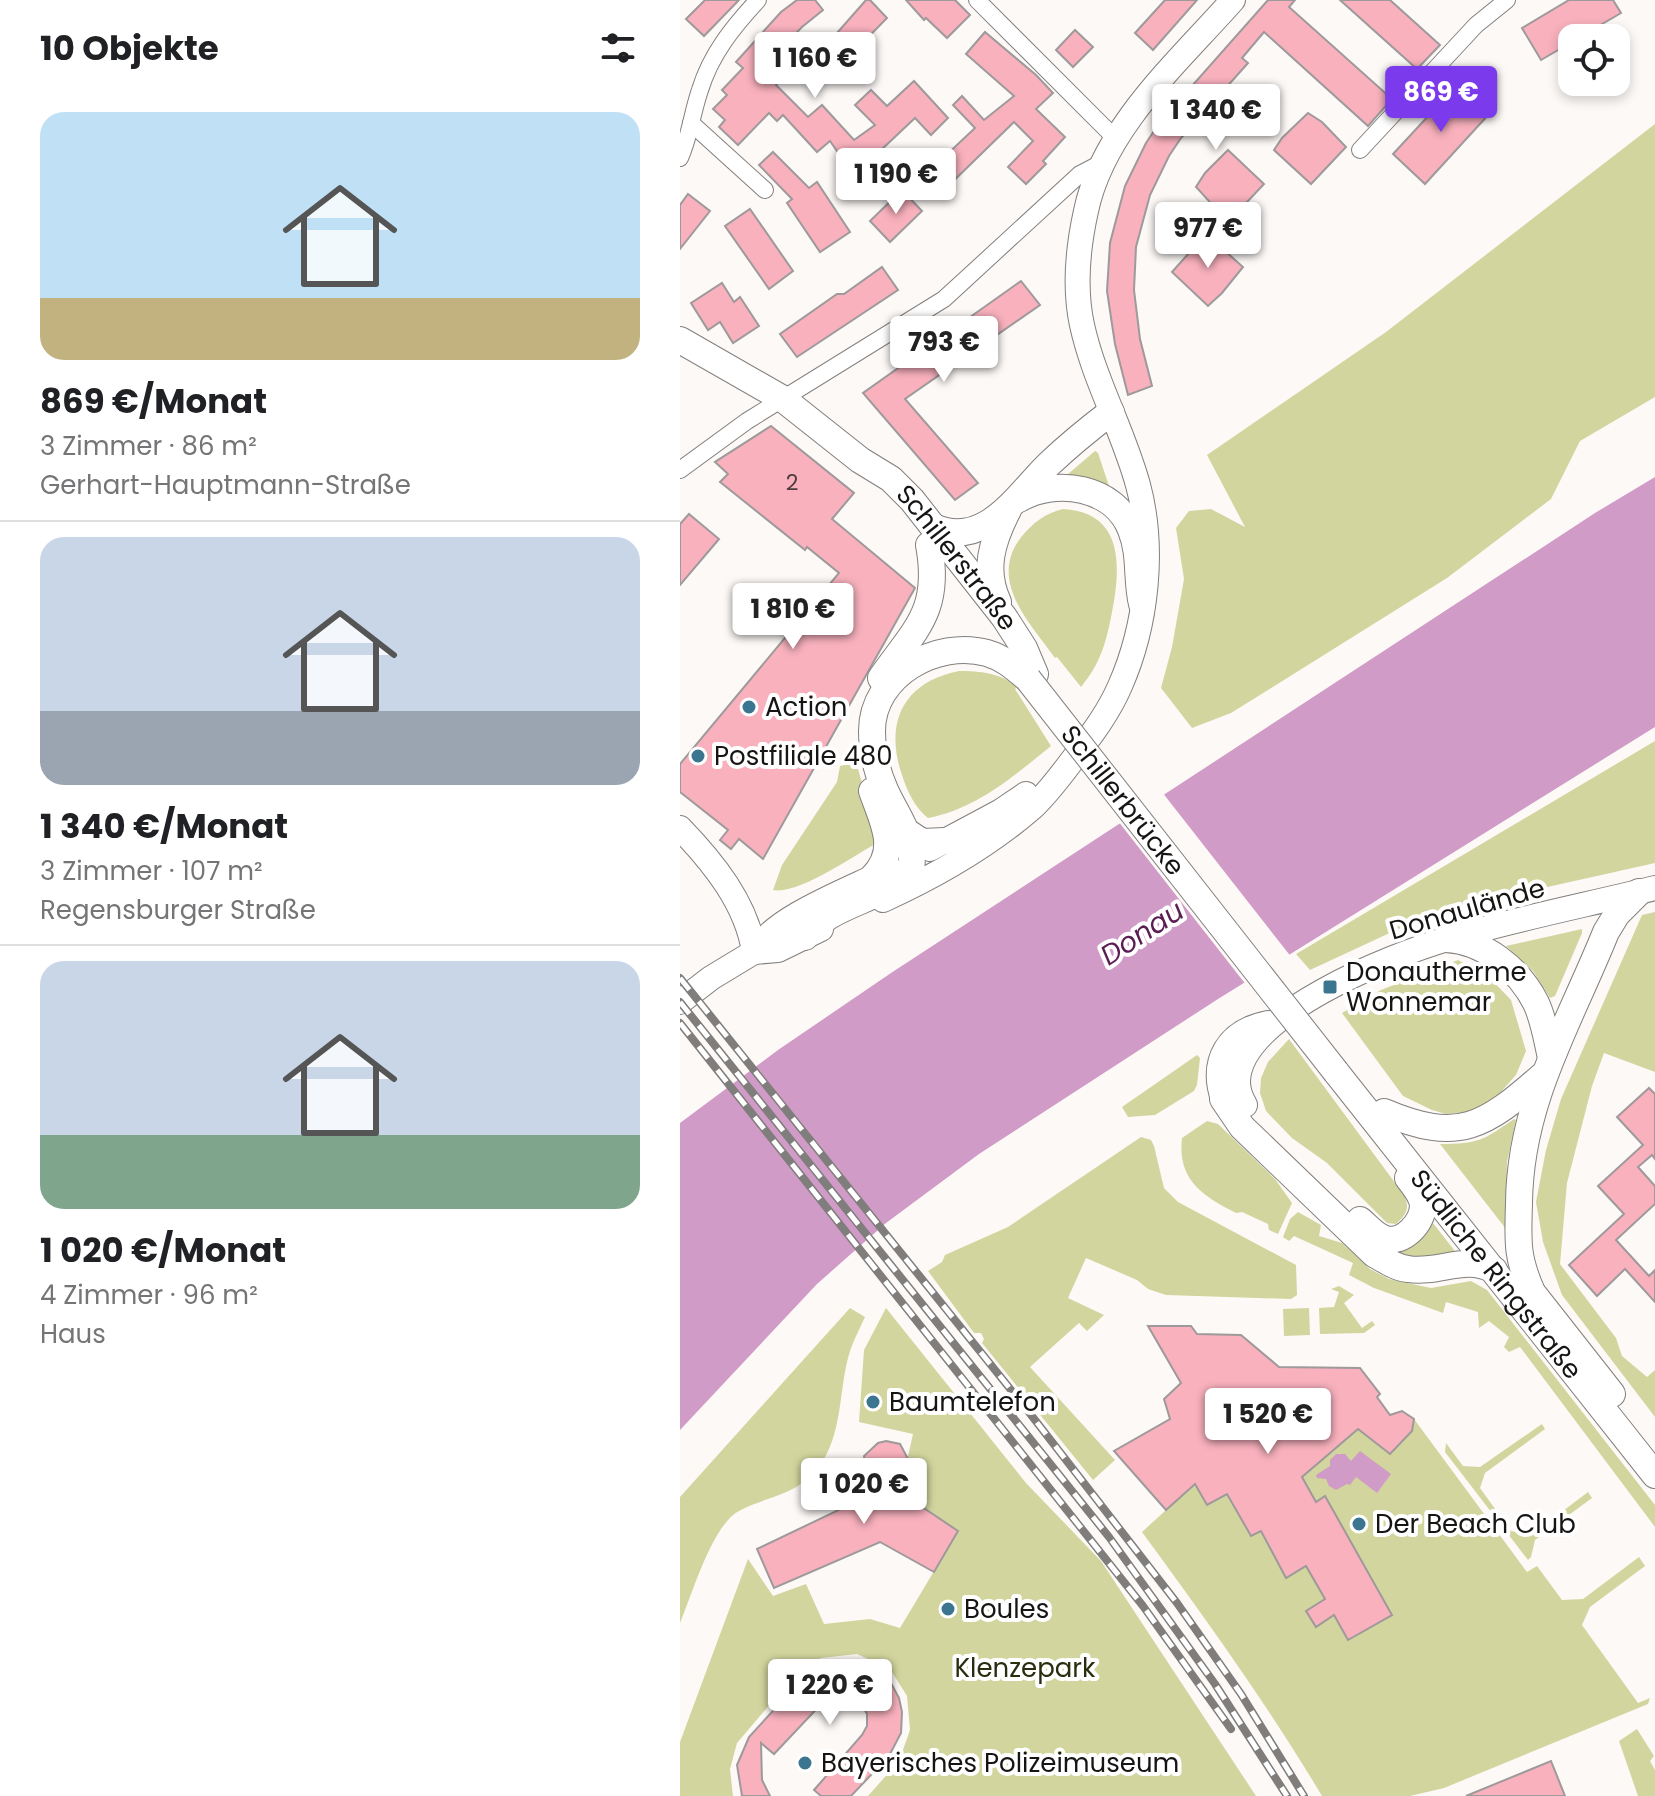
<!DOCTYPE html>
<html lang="de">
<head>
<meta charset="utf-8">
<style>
	:root { --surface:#fff; --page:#f6f6f6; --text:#202124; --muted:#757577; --line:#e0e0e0; --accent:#7c3aed }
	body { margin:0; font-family:Poppins,sans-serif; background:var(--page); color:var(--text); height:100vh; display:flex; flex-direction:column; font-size:30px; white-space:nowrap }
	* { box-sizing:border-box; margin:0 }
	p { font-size:26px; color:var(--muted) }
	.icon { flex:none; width:44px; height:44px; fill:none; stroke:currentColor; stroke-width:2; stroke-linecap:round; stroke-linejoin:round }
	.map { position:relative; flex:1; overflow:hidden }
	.drawer { display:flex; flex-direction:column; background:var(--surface); width:680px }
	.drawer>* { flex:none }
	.tools { position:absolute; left:878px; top:24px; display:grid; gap:16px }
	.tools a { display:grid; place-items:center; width:72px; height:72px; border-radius:16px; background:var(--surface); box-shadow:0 4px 12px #0003; font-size:40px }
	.price { position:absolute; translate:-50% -68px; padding:0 18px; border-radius:8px; background:#fff; color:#222; font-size:26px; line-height:52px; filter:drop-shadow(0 2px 4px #0008) }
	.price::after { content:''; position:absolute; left:50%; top:48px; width:24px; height:18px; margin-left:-12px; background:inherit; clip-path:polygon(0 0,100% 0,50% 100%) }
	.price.on { background:var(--accent); color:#fff }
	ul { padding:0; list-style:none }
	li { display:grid; align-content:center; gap:16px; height:424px; padding:0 40px }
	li+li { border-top:2px solid var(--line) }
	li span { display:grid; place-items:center; height:248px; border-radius:24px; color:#555 }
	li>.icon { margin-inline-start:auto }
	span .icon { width:144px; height:144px; fill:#fffc; stroke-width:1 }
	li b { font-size:34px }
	h2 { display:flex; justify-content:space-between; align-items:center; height:96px; padding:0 40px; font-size:34px }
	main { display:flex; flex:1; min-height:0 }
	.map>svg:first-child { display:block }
	.green { fill:#d2d69e }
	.water { fill:#d09bc6 }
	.pier { fill:#fdf9f7 }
	.building { fill:#f8b1bd; stroke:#9e999a; stroke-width:2 }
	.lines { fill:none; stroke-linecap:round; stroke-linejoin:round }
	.street-casing { stroke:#827f7d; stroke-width:18 }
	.secondary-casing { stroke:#827f7d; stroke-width:26 }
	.primary-casing { stroke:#827f7d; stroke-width:28 }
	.street { stroke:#fff; stroke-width:16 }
	.secondary { stroke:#fff; stroke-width:24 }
	.primary { stroke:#fff; stroke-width:26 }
	.rail-casing { stroke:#807e7c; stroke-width:8 }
	.rail { stroke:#fff; stroke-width:5; stroke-dasharray:15; stroke-linecap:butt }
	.primary-bridge-casing { stroke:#827f7d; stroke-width:28; stroke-linecap:butt }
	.primary-bridge { stroke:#fff; stroke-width:26 }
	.poi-dot { fill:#3c758f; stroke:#fff; stroke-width:3 }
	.labels { text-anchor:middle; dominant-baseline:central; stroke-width:8; stroke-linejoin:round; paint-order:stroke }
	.number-label { font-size:22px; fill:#4e3c3e }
	.street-label { font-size:26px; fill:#161514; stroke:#fff }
	.poi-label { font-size:26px; fill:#161514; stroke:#fff; text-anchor:start }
	.park-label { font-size:26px; fill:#2b2d10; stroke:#fff }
	.water-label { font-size:28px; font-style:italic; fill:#5b1e53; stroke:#fff }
</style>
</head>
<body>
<main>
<section class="drawer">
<h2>10 Objekte<svg class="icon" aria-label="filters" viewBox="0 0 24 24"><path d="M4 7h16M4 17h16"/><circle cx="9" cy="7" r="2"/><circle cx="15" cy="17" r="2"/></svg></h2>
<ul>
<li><span style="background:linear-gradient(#bfe0f5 75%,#c2b280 0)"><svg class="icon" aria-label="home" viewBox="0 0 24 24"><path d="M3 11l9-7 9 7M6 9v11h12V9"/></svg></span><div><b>869 €/Monat</b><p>3 Zimmer · 86 m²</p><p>Gerhart-Hauptmann-Straße</p></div></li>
<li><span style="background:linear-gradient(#c9d6e8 70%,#9aa5b1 0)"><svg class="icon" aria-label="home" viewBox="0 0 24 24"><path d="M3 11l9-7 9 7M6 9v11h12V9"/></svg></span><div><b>1 340 €/Monat</b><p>3 Zimmer · 107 m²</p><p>Regensburger Straße</p></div></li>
<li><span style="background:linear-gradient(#c9d6e8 70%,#7fa58c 0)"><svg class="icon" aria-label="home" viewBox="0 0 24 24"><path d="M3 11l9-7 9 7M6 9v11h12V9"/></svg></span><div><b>1 020 €/Monat</b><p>4 Zimmer · 96 m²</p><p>Haus</p></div></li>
</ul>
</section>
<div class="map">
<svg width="975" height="1796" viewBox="0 0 975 1796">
	<rect width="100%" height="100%" fill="#fdf9f7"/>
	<g class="green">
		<path d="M975,124V397L900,441L871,499L767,578L551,713L512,728L481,688L492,647L504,579L496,528L509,511L531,509L565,527L527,455L706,332Z"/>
		<path d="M415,451L418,453L430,489L387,475Z"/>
		<path d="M383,509C439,512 441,558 434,601C428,635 423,661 401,687L377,657L375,658C349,622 307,580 342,536C354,522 366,513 383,509Z"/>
		<path d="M279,671C300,671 321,673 337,687L335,689L371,746C334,776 296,809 248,818C235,808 227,791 222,775C204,723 223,682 279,671Z"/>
		<path d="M975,741V863L755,912L630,970L616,954Z"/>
		<path d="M176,762L199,842C174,855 119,895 93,890L102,865L157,782L160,766Z"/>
		<path d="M975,912V1072L924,1053L912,1086L887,1183L880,1264L936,1338L942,1356L967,1377L975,1370V1417L882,1295L863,1242L856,1202L866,1150L881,1099L962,915Z"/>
		<path d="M902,929V933L875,996L870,998L853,971L826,946Z"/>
		<path d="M778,960L807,975L831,1000L846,1051L836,1075L819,1094L802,1107L786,1112L766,1114L752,1110L723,1096L662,1013L701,990Z"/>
		<path d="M609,1039L724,1195C730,1208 727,1214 716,1224L707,1223L647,1163L612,1138L586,1111L580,1093L581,1078L588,1062Z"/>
		<path d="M517,1055L520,1058L517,1085L514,1091L475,1115L448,1117L442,1107Z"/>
		<path d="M834,1119L836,1120L827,1162L826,1229L760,1144C798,1144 804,1140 834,1119Z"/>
		<path d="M527,1121L538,1124L595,1179L612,1203L598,1234L589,1230L588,1224L562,1212L556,1213C523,1196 497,1180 502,1138Z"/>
		<path d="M461,1137L471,1140L474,1146L484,1188L498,1202L616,1265L617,1295L611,1299L486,1295L468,1289L457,1280L406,1258L388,1298L424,1315L407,1331L399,1323L350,1367L435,1460L413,1480L302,1343L304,1339L301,1333H294L248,1271L262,1262L265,1255L328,1227Z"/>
		<path d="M618,1212L641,1225L639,1236L662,1243L690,1269L709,1279L751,1288L791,1281L807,1290L975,1505V1527L840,1347L829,1352L824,1347L829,1337L809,1321L799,1328L798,1312L766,1302L763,1313L694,1288L669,1275L673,1263L614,1236L609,1241L603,1237L610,1219Z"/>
		<path d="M753,1223L778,1255L735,1264L703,1247C728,1253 740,1246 753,1223Z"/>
		<path d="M659,1286L674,1295L664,1303L682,1328L692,1321L695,1325L684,1333L640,1334L639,1308L654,1307L659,1292L651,1289Z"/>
		<path d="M170,1308L185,1317C180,1328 174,1339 170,1351C158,1389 164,1434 138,1468C114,1497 89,1495 59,1511C32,1525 12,1595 0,1623V1497Z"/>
		<path d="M206,1308L346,1483L421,1561L576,1796H188L219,1761L230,1730L227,1696L210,1669L177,1654L141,1658L115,1675L57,1743L50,1769L53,1796H0V1742L68,1559L93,1596L126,1584L144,1624L190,1619L220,1628L278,1531L220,1492L233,1434L179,1422L184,1350Z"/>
		<path d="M629,1308L630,1335L604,1336L603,1309Z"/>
		<path d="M468,1326H511L517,1334L561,1335L599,1367L680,1368L700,1394L697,1397L711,1417L734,1419L847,1572L857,1566L882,1600L903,1599L959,1557L965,1566L910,1607L902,1625L958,1703L970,1698L968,1704L764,1788L730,1796H642C587,1704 525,1618 462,1532L486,1510L490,1420L484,1399L500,1383Z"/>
		<path d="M862,1424L865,1429L805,1473L800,1488L831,1531L851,1535L908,1492L912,1498L855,1540L851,1557L848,1560L765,1452L766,1443L783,1466L800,1467Z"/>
		<path d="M957,1729L974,1756L970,1761L975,1770V1796H958L939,1741Z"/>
	</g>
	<g class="water">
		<path d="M975,477V727L538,999L299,1154L206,1223L137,1284L0,1430V1123L98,1050L211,973L915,513Z"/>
		<path d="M680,1451L711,1474L697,1493L676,1477L670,1485L667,1484L656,1490L649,1486L646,1479L637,1478L636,1475L650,1466V1460L656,1454H665L671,1461Z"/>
	</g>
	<path class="pier" d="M482,792L612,958L567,986L438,821Z"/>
	<g class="building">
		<path d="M25,0H59L24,36L6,19Z"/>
		<path d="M117,0H135L143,10L122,27L103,47L107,51L99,58L111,71L96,85L128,117L142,105L174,140L195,125L175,105L191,90L207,106L234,81L268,118L251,135L235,118L199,152L205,161L177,180L150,141L137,152L103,115L97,121L89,113L58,145L39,127L45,120L33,109L47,95L42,90L63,68L56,62L101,12Z"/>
		<path d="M186,0H190L207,18L159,67L142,50Z"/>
		<path d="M226,0H275L290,15L267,38L246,18L244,20Z"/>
		<path d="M485,0H517L473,50L455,33Z"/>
		<path d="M588,0H615L609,7L712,99L688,126L584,32L562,58L568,63L501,138L489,156L470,195L456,247L454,290L460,339L472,386L448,395L435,344L427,291L430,243L445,186L466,143L480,122Z"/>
		<path d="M660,0H710L760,45L737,69Z"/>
		<path d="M889,0H933L941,13L898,38H892V42L861,60L842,28Z"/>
		<path d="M395,30L413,47L393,67L376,50Z"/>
		<path d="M305,32L356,75L373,93L356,109L385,137L363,161L366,164L346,184L328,167L353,141L334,122L261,193L244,176L295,128L273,105L282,96L304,120L334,96L286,54Z"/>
		<path d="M778,84L810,113L745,184L713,154Z"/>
		<path d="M628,113L642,122L666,147L631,184L594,150L602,138Z"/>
		<path d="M548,150L584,184L551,219L538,211L516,187L525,173Z"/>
		<path d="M93,152L129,188L137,182L170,232L140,252L107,203L112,199L79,165Z"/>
		<path d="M222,190L242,211L210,242L190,221Z"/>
		<path d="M8,194L30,211L0,249V205Z"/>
		<path d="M70,209L113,271L89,289L45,226Z"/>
		<path d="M526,234L563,267L542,293L528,306L492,272Z"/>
		<path d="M202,267L218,290L117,357L100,334L157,294H164Z"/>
		<path d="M341,281L360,305L225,399L298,483L275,500L183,393Z"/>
		<path d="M42,283L54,302L60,297L79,326L53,343L40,322L28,330L11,303Z"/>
		<path d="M91,426L174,493L152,519L235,588L83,859L59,839L51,849L40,840L48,830L0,792V764L159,573L127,547L125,550L40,482L48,474L35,462Z"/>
		<path d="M9,514L39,539L0,585V524Z"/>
		<path d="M969,1088L975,1094V1159L972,1155L958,1167L975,1186V1204L936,1240L969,1276L975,1270V1302L945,1269L917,1296L889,1265L944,1214L918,1186L963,1145L937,1117Z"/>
		<path d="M468,1326H511L517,1334L561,1335L599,1367L680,1368L700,1394L697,1397L710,1415L722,1411L734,1419L732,1431L710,1454L678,1429L622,1477L636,1502L645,1496L712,1615L668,1640L654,1615L636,1627L626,1611L645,1599L626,1566L606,1578L581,1531L571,1536L547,1494L527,1505L515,1484L486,1510L434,1451L490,1419L484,1399L501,1383Z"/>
		<path d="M206,1441L220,1444L228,1459L220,1492L278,1531L254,1572L200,1542L94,1588L77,1549L190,1495L184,1456L198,1443Z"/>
		<path d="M164,1660L188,1665L200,1673L211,1683L219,1698L222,1712L221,1733L209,1756L171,1796H141L134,1790L182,1735L187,1726V1714L180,1702L170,1695H156L145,1700L94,1754L81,1743L82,1780L90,1796H62L57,1765L69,1737L124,1677L145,1664Z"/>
		<path d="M871,1761L885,1796H786Z"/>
	</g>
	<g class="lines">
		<g class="street-casing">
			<g id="street">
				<path d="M297,0L436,139"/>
				<path d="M11,123L85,190"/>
				<path d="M680,150L796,25L827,0"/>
				<path d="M0,158C10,136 12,113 20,90C31,54 53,27 78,0"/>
				<path d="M0,470L67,421L264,299L400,174L423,162"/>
			</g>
		</g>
		<g class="secondary-casing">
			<g id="secondary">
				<path d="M0,828C33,862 67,904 74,952"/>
				<path d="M250,849L321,811L346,794"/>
				<path d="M203,900C256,876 308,846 352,808C367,794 379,778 391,762C409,738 428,714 440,686C467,625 475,548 458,485C443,430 414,380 402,325C394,288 398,247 406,211C423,128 499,61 553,0"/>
				<path d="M74,952C95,916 171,889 210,869"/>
				<path d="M0,1002L31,978L74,952L98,950L141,929"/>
				<path d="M543,1099C530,1060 548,1031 588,1023"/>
				<path d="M565,1105C561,1098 558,1091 558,1082C558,1015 713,955 767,939C835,919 906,905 975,888"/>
			</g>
		</g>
		<g class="primary-casing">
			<g id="primary">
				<path id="s1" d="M0,340L103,399L180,460L211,479L232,500L324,617L344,648L355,674"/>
				<path d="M339,499C376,477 435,487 451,530C461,554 456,580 462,604"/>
				<path d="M254,527C305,550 338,494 369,464C389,445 410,428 431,412"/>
				<path d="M318,602C303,570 312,541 328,510"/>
				<path d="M201,678C236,628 261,611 249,545"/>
				<path d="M192,791C203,823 220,850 192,878"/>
				<path d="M227,832L242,842L265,841"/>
				<path d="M125,937C151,902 208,900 231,869C236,838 217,817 205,790C197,772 192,750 192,731C192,675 257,639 307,653C324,658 335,668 348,679"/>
				<path d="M766,939C804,941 839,969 856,1003C864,1020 867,1040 871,1058"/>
				<path id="s2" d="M656,1072L975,1475"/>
				<path d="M543,1099L562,1127L694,1254C705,1260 716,1268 728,1269C759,1274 785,1254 814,1270"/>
				<path d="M704,1112C779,1144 805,1126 862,1076"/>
				<path d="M680,1220C687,1226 695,1236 705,1239C723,1244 743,1223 743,1205C742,1195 734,1186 728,1178"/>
				<path d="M852,1292C836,1256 838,1240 839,1203C840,1102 889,1024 926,932L937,914L959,892"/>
				<path d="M855,1296L932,1394"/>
			</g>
		</g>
		<use href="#street" class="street"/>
		<use href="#secondary" class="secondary"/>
		<use href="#primary" class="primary"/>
		<g class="rail-casing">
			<g id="rail">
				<path d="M0,978L348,1411L497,1603L561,1694L624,1796"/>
				<path d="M0,1002L429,1537L535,1684L607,1796"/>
				<path d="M0,1023L463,1606L551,1729"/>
			</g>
		</g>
		<use href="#rail" class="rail"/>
		<g class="primary-bridge-casing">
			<g id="primary-bridge">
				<path id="s3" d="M348,679L656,1072"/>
			</g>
		</g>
		<use href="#primary-bridge" class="primary-bridge"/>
	</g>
	<g class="poi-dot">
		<circle cx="69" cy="707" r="8"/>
		<circle cx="18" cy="756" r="8"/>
		<rect x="642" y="979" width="16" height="16" rx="4"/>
		<circle cx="193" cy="1402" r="8"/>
		<circle cx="679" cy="1524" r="8"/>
		<circle cx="268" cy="1609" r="8"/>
		<circle cx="125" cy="1763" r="8"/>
	</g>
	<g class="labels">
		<g class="number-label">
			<text x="112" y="482">2</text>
		</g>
		<g class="street-label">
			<text stroke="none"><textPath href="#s1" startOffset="356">Schillerstraße</textPath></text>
			<text stroke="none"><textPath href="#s3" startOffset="154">Schillerbrücke</textPath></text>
			<text transform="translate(787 909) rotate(-16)">Donaulände</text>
			<text stroke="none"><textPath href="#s2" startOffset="258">Südliche Ringstraße</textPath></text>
		</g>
		<g class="poi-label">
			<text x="85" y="707">Action</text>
			<text x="34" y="756">Postfiliale 480</text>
			<text x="666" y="972">Donautherme<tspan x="666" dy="30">Wonnemar</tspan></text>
			<text x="209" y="1402">Baumtelefon</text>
			<text x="695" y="1524">Der Beach Club</text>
			<text x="284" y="1609">Boules</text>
			<text x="141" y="1763">Bayerisches Polizeimuseum</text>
		</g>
		<g class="park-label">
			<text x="345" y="1668">Klenzepark</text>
		</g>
		<g class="water-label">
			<text transform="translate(462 933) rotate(-33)">Donau</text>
		</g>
	</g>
</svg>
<div class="tools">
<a><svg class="icon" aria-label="locate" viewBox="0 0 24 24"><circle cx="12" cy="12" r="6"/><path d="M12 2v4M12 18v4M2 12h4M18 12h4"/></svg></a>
</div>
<b class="price" style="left:135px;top:100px">1 160 €</b>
<b class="price on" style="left:761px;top:134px">869 €</b>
<b class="price" style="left:536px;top:152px">1 340 €</b>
<b class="price" style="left:216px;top:216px">1 190 €</b>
<b class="price" style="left:528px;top:270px">977 €</b>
<b class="price" style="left:264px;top:384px">793 €</b>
<b class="price" style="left:113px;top:651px">1 810 €</b>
<b class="price" style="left:588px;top:1456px">1 520 €</b>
<b class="price" style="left:184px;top:1526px">1 020 €</b>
<b class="price" style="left:150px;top:1727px">1 220 €</b>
</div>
</main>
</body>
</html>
